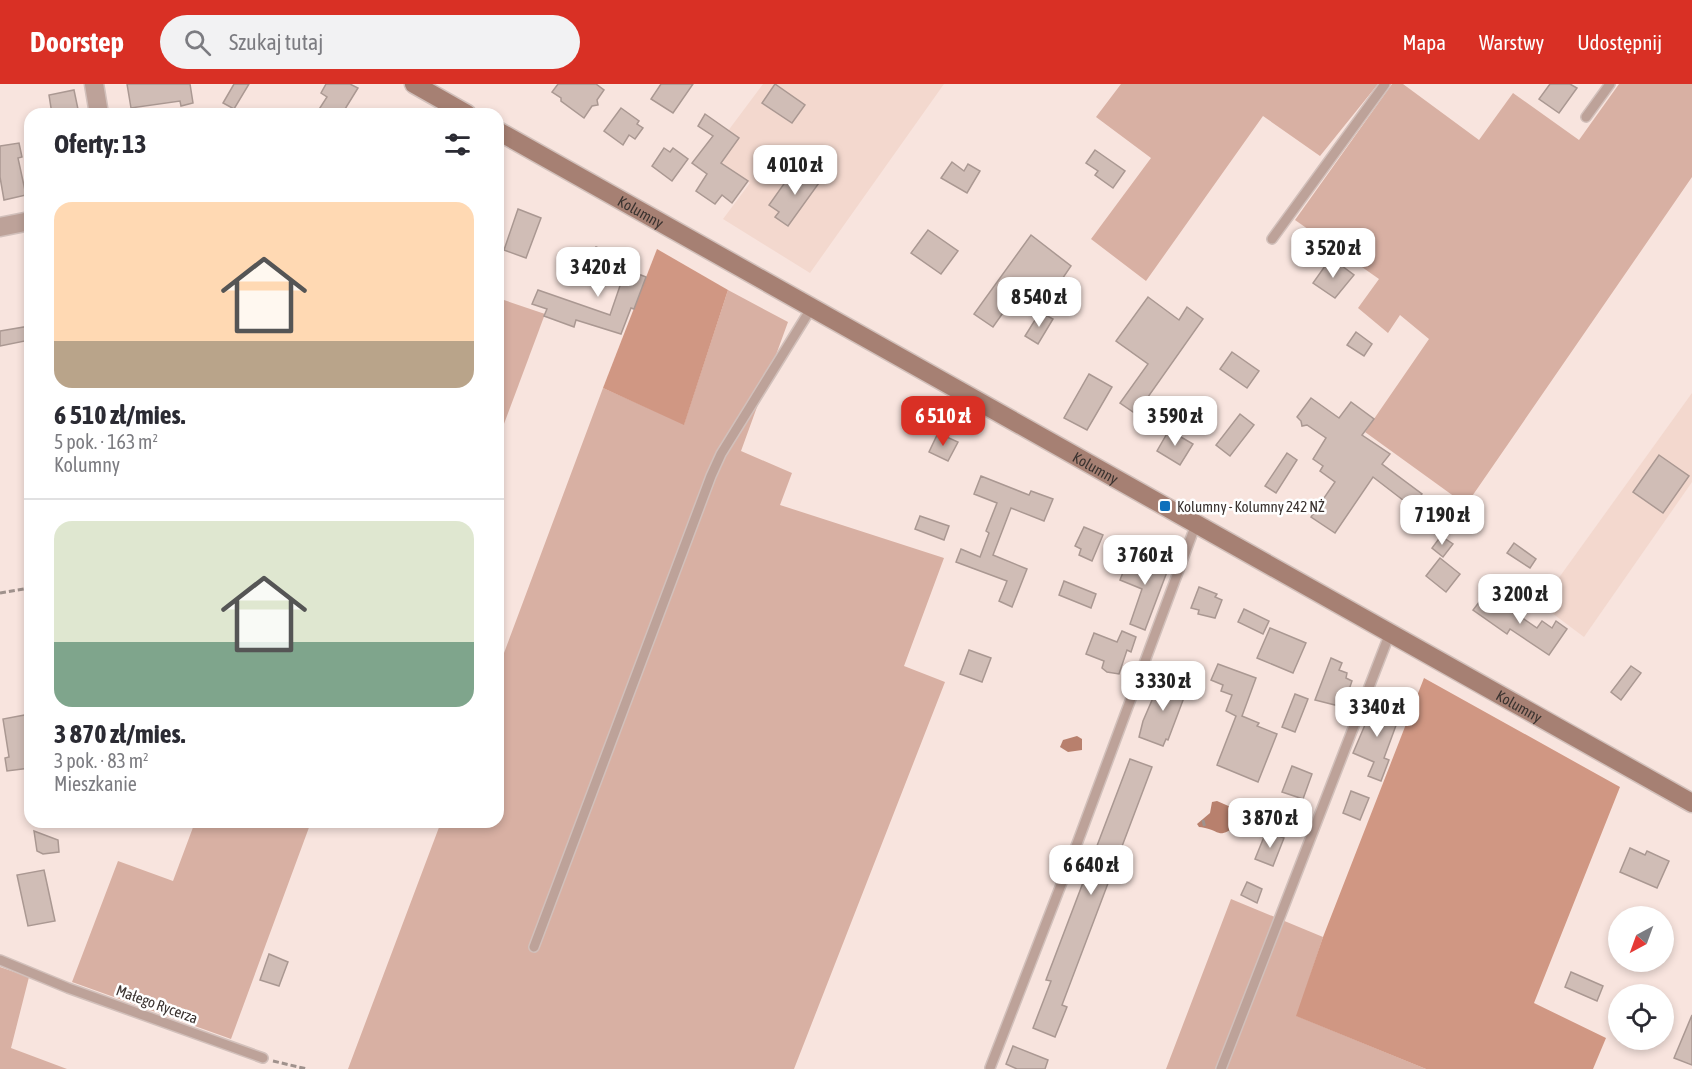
<!DOCTYPE html>
<html lang="pl">
<head>
<meta charset="utf-8">
<style>
	:root { --surface:#fff; --page:#f2f2f3; --text:#2b2b33; --muted:#7c7c81; --line:#e1e1e2; --accent:#d93025 }
	body { margin:0; font-family:"Asap Condensed",sans-serif; background:var(--page); color:var(--text); height:100vh; display:flex; flex-direction:column; font-size:22px; white-space:nowrap }
	* { box-sizing:border-box; margin:0 }
	p { font-size:20px; color:var(--muted) }
	.icon { flex:none; width:33px; height:33px; fill:none; stroke:currentColor; stroke-width:2; stroke-linecap:round; stroke-linejoin:round }
	.map { position:relative; flex:1; overflow:hidden }
	.panel { position:absolute; left:24px; top:24px; width:480px; height:720px; display:flex; flex-direction:column; background:var(--surface); border-radius:18px; box-shadow:0 3px 9px #0003 }
	.panel>* { flex:none }
	.needle { width:39px; rotate:221deg }
	.fabs { position:absolute; left:1608px; top:822px; display:grid; gap:12px }
	.fabs a { display:grid; place-items:center; width:66px; height:66px; border-radius:50%; background:var(--surface); box-shadow:0 3px 9px #0003; font-size:30px }
	.price { position:absolute; translate:-50% -51px; padding:0 14px; border-radius:12px; background:#fff; color:#222; font-size:20px; line-height:39px; filter:drop-shadow(0 2px 3px #0008) }
	.price::after { content:''; position:absolute; left:50%; top:36px; width:18px; height:14px; margin-left:-9px; background:inherit; clip-path:polygon(0 0,100% 0,50% 100%) }
	.price.on { background:var(--accent); color:#fff }
	ul { padding:0; list-style:none }
	li { display:grid; align-content:center; gap:12px; height:318px; padding:0 30px }
	li+li { border-top:2px solid var(--line) }
	li span { display:grid; place-items:center; height:186px; border-radius:18px; color:#555 }
	li>.icon { margin-inline-start:auto }
	span .icon { width:108px; height:108px; fill:#fffc; stroke-width:1 }
	li b { font-size:26px }
	h2 { display:flex; justify-content:space-between; align-items:center; height:72px; padding:0 30px; font-size:26px }
	header { display:flex; align-items:center; gap:36px; box-sizing:border-box; height:84px; padding:0 30px; background:var(--accent); color:#fff }
	header strong { font-size:28px }
	nav { display:flex; gap:33px; margin-inline-start:auto; font-size:21px }
	.search { width:420px; height:54px; background:var(--page); display:flex; align-items:center; gap:15px; box-sizing:border-box; padding:0 21px; border-radius:33px; color:var(--muted); font-size:22px }
	.map>svg:first-child { display:block }
	.built { fill:#f3d8ce }
	.green { fill:#d8b0a3 }
	.forest { fill:#d09783 }
	.water { fill:#b8806d }
	.building { fill:#d0bdb6; stroke:#aa9892; stroke-width:1.5 }
	.lines { fill:none; stroke-linecap:round; stroke-linejoin:round }
	.lane-casing { stroke:#d2c0bb; stroke-width:12 }
	.street-casing { stroke:#d2c0bb; stroke-width:21 }
	.secondary-casing { stroke:#d2c0bb; stroke-width:21 }
	.path { stroke:#9f918c; stroke-width:3; stroke-dasharray:6 3; stroke-linecap:butt }
	.lane { stroke:#bda299; stroke-width:9 }
	.street { stroke:#bda299; stroke-width:18 }
	.secondary { stroke:#a68073; stroke-width:18 }
	.poi-dot { fill:#0e70bc; stroke:#fff; stroke-width:2 }
	.labels { text-anchor:middle; dominant-baseline:central; stroke-width:5; stroke-linejoin:round; paint-order:stroke }
	.street-label { font-size:15px; fill:#3a322f; stroke:#fff }
	.poi-label { font-size:15px; fill:#3a322f; stroke:#fff; text-anchor:start }
</style>
</head>
<body>
<header>
<strong>Doorstep</strong>
<div class="search"><svg class="icon" aria-label="search" viewBox="0 0 24 24"><circle cx="10" cy="10" r="6"/><path d="M15 15l6 6"/></svg>Szukaj tutaj</div>
<nav><a>Mapa</a><a>Warstwy</a><a>Udostępnij</a></nav>
</header>
<div class="map">
<svg width="1692" height="985" viewBox="0 0 1692 985">
	<rect width="100%" height="100%" fill="#f8e4de"/>
	<g class="built">
		<path d="M763,0H944L810,189L723,135L750,99L710,71Z"/>
		<path d="M1692,309V398L1584,553L1540,520Z"/>
	</g>
	<g class="green">
		<path d="M1121,0H1378L1320,72L1263,32L1146,197L1091,155L1151,74L1096,33Z"/>
		<path d="M1392,0H1403L1479,56L1513,9L1579,56L1619,0H1692V93L1466,421L1365,348L1429,255L1400,231L1388,249L1358,224L1379,195L1295,136Z"/>
		<path d="M728,206L788,238L741,367L792,389L780,421L944,474L904,582L945,598L794,985H348L441,738H498V585L603,304L684,340Z"/>
		<path d="M498,214L545,230L498,356Z"/>
		<path d="M195,738H311L231,955L72,898L118,777L173,797Z"/>
		<path d="M1231,815L1323,853L1297,932L1426,985H1166Z"/>
		<path d="M0,883L29,893L11,964L67,985H0Z"/>
	</g>
	<g class="forest">
		<path d="M657,165L728,206L684,341L603,304Z"/>
		<path d="M1424,594L1620,703L1534,919L1606,954L1593,985H1426L1296,932L1323,853Z"/>
	</g>
	<g class="water">
		<path d="M1077,652L1082,655V666L1068,668L1060,663L1063,656Z"/>
		<path d="M1217,717L1240,727L1241,732L1240,740C1214,757 1224,746 1199,743L1197,740L1210,729L1212,718Z"/>
	</g>
	<g class="building">
		<path d="M127,0H190L193,19L181,22L180,17L131,24Z"/>
		<path d="M234,0H249L234,25L223,19Z"/>
		<path d="M326,0H350L358,4L342,30H316L327,13L321,9Z"/>
		<path d="M558,0H596L604,6L597,16L598,21L592,22L584,34L561,17V14L552,8Z"/>
		<path d="M661,0H693L673,29L651,15Z"/>
		<path d="M775,0L805,21L792,39L762,19Z"/>
		<path d="M1550,0H1570L1577,4L1559,29L1539,15Z"/>
		<path d="M74,6L79,30H52L49,11Z"/>
		<path d="M621,24L639,37L637,40L643,44L635,55L629,51L623,61L604,47Z"/>
		<path d="M705,30L739,54L721,79L748,97L732,119L722,111L715,120L696,107L707,90L692,79L713,52L698,42Z"/>
		<path d="M19,59L22,73L18,74L26,111L4,116L0,93V62Z"/>
		<path d="M664,64L670,68L673,64L688,75L672,97L652,82Z"/>
		<path d="M1095,66L1125,87L1113,104L1095,91L1098,87L1086,79Z"/>
		<path d="M952,78L964,87L968,80L980,87L967,109L941,94Z"/>
		<path d="M811,82L824,92L788,142L775,133L779,128L769,121L786,97L796,104Z"/>
		<path d="M518,125L541,134L526,174L504,166Z"/>
		<path d="M928,146L958,167L941,190L911,169Z"/>
		<path d="M1031,151L1071,182L1046,219L1022,202L993,243L974,230Z"/>
		<path d="M596,163L619,172L615,181L646,193L634,225L631,224L621,250L576,236L574,243L544,232L547,225L532,220L538,206L610,231L622,196L588,183Z"/>
		<path d="M1334,176L1354,191L1335,214L1313,199L1325,182L1328,184Z"/>
		<path d="M1148,213L1179,236L1187,223L1203,235L1136,330L1120,319L1148,280L1116,257Z"/>
		<path d="M1040,228L1053,235L1038,260L1025,252Z"/>
		<path d="M30,242V256L0,262V247Z"/>
		<path d="M1356,248L1372,260L1364,272L1347,261Z"/>
		<path d="M1232,268L1259,287L1247,304L1220,285Z"/>
		<path d="M1089,290L1112,303L1087,346L1064,334Z"/>
		<path d="M1311,314L1339,334L1351,318L1374,335L1362,351L1390,370L1382,380L1422,410L1412,423L1373,393L1335,449L1311,433L1335,398L1320,387L1323,382L1313,375L1326,354L1307,341L1302,342L1301,337L1297,333Z"/>
		<path d="M1240,330L1254,341L1230,372L1216,361Z"/>
		<path d="M1169,346L1193,360L1180,381L1157,367Z"/>
		<path d="M938,349L958,358L948,377L929,368Z"/>
		<path d="M1287,369L1297,376L1276,409L1265,402Z"/>
		<path d="M1659,371L1689,392L1663,429L1633,408Z"/>
		<path d="M981,392L1029,411L1031,407L1053,415L1044,437L1011,424L993,471L1027,485L1012,523L999,517L1007,497L956,478L961,465L980,473L989,449L986,447L997,419L974,410Z"/>
		<path d="M920,432L949,442L944,456L915,445Z"/>
		<path d="M1084,443L1103,451L1092,477L1079,471L1081,465L1075,462Z"/>
		<path d="M1441,452L1453,460L1443,473L1432,464Z"/>
		<path d="M1514,459L1536,475L1530,484L1507,469Z"/>
		<path d="M1130,470L1152,478L1153,474L1170,480L1145,546L1130,540L1142,505L1120,496Z"/>
		<path d="M1440,474L1460,490L1446,508L1426,492Z"/>
		<path d="M1064,497L1096,510L1091,524L1059,511Z"/>
		<path d="M1199,503L1217,510L1215,513L1222,516L1215,534L1198,530L1199,526L1191,524Z"/>
		<path d="M1486,509L1537,544L1542,537L1552,544L1556,537L1567,545L1549,571L1510,545L1507,550L1473,526Z"/>
		<path d="M1244,525L1269,537L1263,550L1238,538Z"/>
		<path d="M1270,544L1306,559L1293,589L1257,574Z"/>
		<path d="M1122,547L1136,553L1131,568L1127,566L1119,590L1107,588L1102,584L1104,577L1086,570L1094,549L1117,558Z"/>
		<path d="M969,566L991,574L982,598L960,590Z"/>
		<path d="M1331,574L1342,579L1339,586L1347,589L1346,594L1352,597L1343,623L1315,616Z"/>
		<path d="M1218,580L1256,594L1242,632L1259,639L1257,642L1277,650L1258,698L1217,681L1236,632L1226,627L1232,611L1221,607L1223,601L1211,596Z"/>
		<path d="M1631,582L1641,589L1621,616L1611,608Z"/>
		<path d="M1162,593L1188,603L1168,656L1166,655L1163,662L1139,653L1143,637Z"/>
		<path d="M1295,610L1308,615L1295,648L1282,643Z"/>
		<path d="M1385,618L1396,622L1391,634L1398,636L1384,674L1389,676L1381,697L1368,692L1374,678L1353,669L1373,622Z"/>
		<path d="M30,630V684L7,687L5,674L9,673L3,635Z"/>
		<path d="M1130,675L1152,683L1062,921L1067,923L1055,953L1033,944L1051,897L1046,896Z"/>
		<path d="M1292,682L1312,690L1303,715L1282,708Z"/>
		<path d="M1351,707L1369,714L1360,736L1343,729Z"/>
		<path d="M34,747L58,756L59,768L43,770L37,767Z"/>
		<path d="M1266,748L1284,754L1273,782L1255,775Z"/>
		<path d="M1630,764L1645,771L1647,767L1669,777L1657,804L1620,788Z"/>
		<path d="M44,786L55,837L28,842L17,791Z"/>
		<path d="M1247,798L1262,805L1257,819L1241,811Z"/>
		<path d="M269,870L288,878L279,902L260,896Z"/>
		<path d="M1571,888L1603,902L1597,917L1565,903Z"/>
		<path d="M1692,931V981L1674,974Z"/>
		<path d="M1013,962L1048,976L1045,985H1017L1006,980Z"/>
	</g>
	<g class="lines">
		<g class="lane-casing">
			<g id="lane">
				<path d="M1586,33L1610,0"/>
				<path d="M1272,155L1385,0"/>
				<path d="M534,863L711,392L721,370L812,223"/>
				<path d="M0,876L68,904L263,974"/>
				<path d="M990,984L1078,757L1196,440"/>
				<path d="M1221,985L1390,549"/>
			</g>
		</g>
		<g class="street-casing">
			<g id="street">
				<path d="M94,0L99,30"/>
				<path d="M0,143L30,137"/>
			</g>
		</g>
		<g class="secondary-casing">
			<g id="secondary">
				<path d="M414,0L467,30"/>
				<path id="s1" d="M498,47L1692,719"/>
			</g>
		</g>
		<g class="path">
			<path d="M0,509L30,504"/>
			<path d="M1203,736L1205,744"/>
			<path d="M273,977L307,985"/>
		</g>
		<use href="#lane" class="lane"/>
		<use href="#street" class="street"/>
		<use href="#secondary" class="secondary"/>
	</g>
	<rect class="poi-dot" x="1159" y="416" width="12" height="12" rx="3"/>
	<g class="labels">
		<g class="street-label">
			<text stroke="none"><textPath href="#s1" startOffset="164">Kolumny</textPath></text>
			<text stroke="none"><textPath href="#s1" startOffset="686">Kolumny</textPath></text>
			<text stroke="none"><textPath href="#s1" startOffset="1172">Kolumny</textPath></text>
			<text transform="translate(157 920) rotate(20)">Małego Rycerza</text>
		</g>
		<g class="poi-label">
			<text x="1177" y="422">Kolumny - Kolumny 242 NŻ</text>
		</g>
	</g>
</svg>
<div class="fabs">
<a><svg class="needle" viewBox="-14 -14 28 28"><path d="M0-13l5 13h-10z" fill="#e53935"/><path d="M0 13l5-13h-10z" fill="#7c7c81"/></svg></a>
<a><svg class="icon" aria-label="locate" viewBox="0 0 24 24"><circle cx="12" cy="12" r="6"/><path d="M12 2v4M12 18v4M2 12h4M18 12h4"/></svg></a>
</div>
<b class="price" style="left:795px;top:112px">4 010 zł</b>
<b class="price" style="left:1333px;top:195px">3 520 zł</b>
<b class="price" style="left:598px;top:214px">3 420 zł</b>
<b class="price" style="left:1039px;top:244px">8 540 zł</b>
<b class="price on" style="left:943px;top:363px">6 510 zł</b>
<b class="price" style="left:1175px;top:363px">3 590 zł</b>
<b class="price" style="left:1442px;top:462px">7 190 zł</b>
<b class="price" style="left:1145px;top:502px">3 760 zł</b>
<b class="price" style="left:1520px;top:541px">3 200 zł</b>
<b class="price" style="left:1163px;top:628px">3 330 zł</b>
<b class="price" style="left:1377px;top:654px">3 340 zł</b>
<b class="price" style="left:1270px;top:765px">3 870 zł</b>
<b class="price" style="left:1091px;top:812px">6 640 zł</b>
<section class="panel">
<h2>Oferty: 13<svg class="icon" aria-label="filters" viewBox="0 0 24 24"><path d="M4 7h16M4 17h16"/><circle cx="9" cy="7" r="2"/><circle cx="15" cy="17" r="2"/></svg></h2>
<ul>
<li><span style="background:linear-gradient(#ffd9b3 75%,#b9a48a 0)"><svg class="icon" aria-label="home" viewBox="0 0 24 24"><path d="M3 11l9-7 9 7M6 9v11h12V9"/></svg></span><div><b>6 510 zł/mies.</b><p>5 pok. · 163 m²</p><p>Kolumny</p></div></li>
<li><span style="background:linear-gradient(#dfe7d0 65%,#7fa58c 0)"><svg class="icon" aria-label="home" viewBox="0 0 24 24"><path d="M3 11l9-7 9 7M6 9v11h12V9"/></svg></span><div><b>3 870 zł/mies.</b><p>3 pok. · 83 m²</p><p>Mieszkanie</p></div></li>
</ul>
</section>
</div>
</body>
</html>
